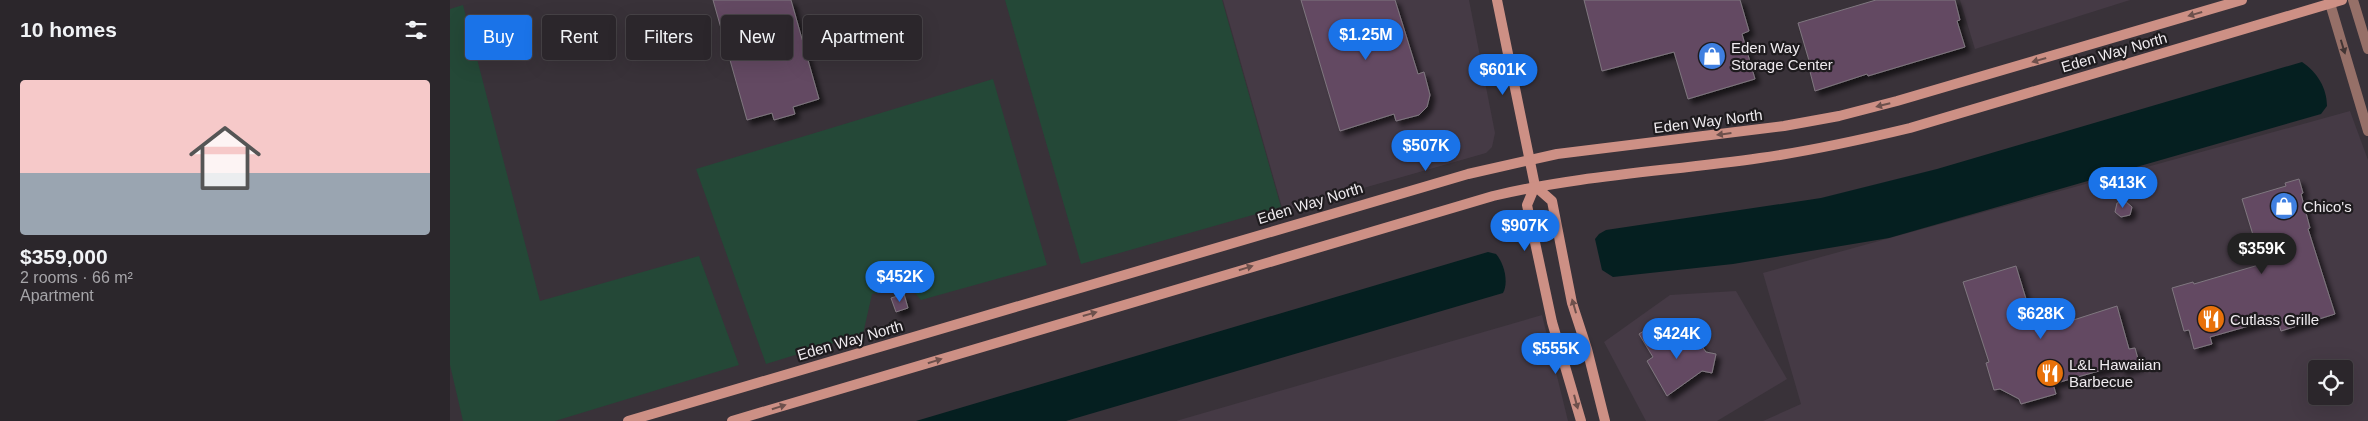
<!DOCTYPE html>
<html lang="en">
<head>
<meta charset="utf-8">
<style>
	:root { --surface:#2b262b; --page:#332e33; --text:#f1f3f6; --muted:#a6a5a9; --line:#474347; --accent:#1a73e8 }
	body { margin:0; font-family:Arial,sans-serif; background:var(--page); color:var(--text); height:100vh; display:flex; flex-direction:column; font-size:19px; white-space:nowrap }
	* { box-sizing:border-box; margin:0 }
	p { font-size:16px; color:var(--muted) }
	.icon { flex:none; width:28px; height:28px; fill:none; stroke:currentColor; stroke-width:2; stroke-linecap:round; stroke-linejoin:round }
	.map { position:relative; flex:1; overflow:hidden }
	.details { display:flex; flex-direction:column; background:var(--surface); width:450px }
	.details>* { flex:none }
	.banner { position:absolute; left:15px; top:15px; width:475px; height:45px; display:flex; gap:10px }
	.tools { position:absolute; left:1858px; top:360px; display:grid; gap:10px }
	.tools a { display:grid; place-items:center; width:45px; height:45px; border-radius:5px; background:var(--surface); box-shadow:0 5px 20px #0002,0 0 0 1px var(--line); font-size:25px }
	.price { position:absolute; translate:-50% -42px; padding:0 11px; border-radius:18px; background:var(--accent); color:#fff; font-size:16px; line-height:32px; filter:drop-shadow(0 1px 2px #0008) }
	.price::after { content:''; position:absolute; left:50%; top:30px; width:15px; height:11px; margin-left:-8px; background:inherit; clip-path:polygon(0 0,100% 0,50% 100%) }
	.price.current { background:#222; color:#fff }
	ul { padding:0; list-style:none }
	li { display:grid; align-content:center; gap:10px; height:265px; padding:0 20px }
	li span { display:grid; place-items:center; height:155px; border-radius:5px; color:#555 }
	li>.icon { margin-inline-start:auto }
	span .icon { width:90px; height:90px; fill:#fffc; stroke-width:1 }
	li b { font-size:21px }
	h2 { display:flex; justify-content:space-between; align-items:center; height:60px; padding:0 20px; font-size:21px }
	.tag { padding:0 18px; border-radius:5px; background:var(--surface); box-shadow:0 5px 20px #0002,0 0 0 1px var(--line); font-size:18px; line-height:45px }
	.tag.current { background:var(--accent); color:#fff }
	main { display:flex; flex:1; min-height:0 }
	.map>svg:first-child { display:block }
	.built { fill:#453a45; fill-rule:evenodd }
	.green { fill:#244837 }
	.water { fill:#051f20 }
	.building { fill:#634962; stroke:#7f777f; filter:url(#shadow) }
	.lines { fill:none; stroke-linecap:round; stroke-linejoin:round }
	.street { stroke:#967068; stroke-width:10 }
	.secondary { stroke:#cd9085; stroke-width:10 }
	.oneway { fill:#6d504c }
	.oneway2 { fill:#423534 }
	.labels { text-anchor:middle; dominant-baseline:central; stroke-width:4.5; stroke-linejoin:round; paint-order:stroke }
	.poi-label { font-size:15px; fill:#efebef; stroke:#1e1b1e; text-anchor:start }
	.street-label { font-size:15px; fill:#efebef; stroke:#1e1b1e }
</style>
</head>
<body>
<main>
<section class="details">
<h2>10 homes<svg class="icon" aria-label="filters" viewBox="0 0 24 24"><path d="M4 7h16M4 17h16"/><circle cx="9" cy="7" r="2"/><circle cx="15" cy="17" r="2"/></svg></h2>
<ul>
<li><span style="background:linear-gradient(#f6c9c9 60%,#9aa5b1 0)"><svg class="icon" aria-label="home" viewBox="0 0 24 24"><path d="M3 11l9-7 9 7M6 9v11h12V9"/></svg></span><div><b>$359,000</b><p>2 rooms · 66 m²</p><p>Apartment</p></div></li>
</ul>
</section>
<div class="map">
<svg width="1918" height="421" viewBox="0 0 1918 421">
	<defs>
		<filter id="shadow"><feDropShadow dx="4.5" dy="4.5" stdDeviation="2.5" flood-color="#0009"/></filter>
	</defs>
	<rect width="100%" height="100%" fill="#393239"/>
	<g class="built">
		<path d="M773,0H1019L1045,133L1042,147L1036,153L833,211Z"/>
		<path d="M1510,0H1680L1525,49Z"/>
		<path d="M1900,111L1918,160V421H1313L1351,404L1313,273ZM1866,369H1894V396H1866Z"/>
		<path d="M1286,291L1337,379L1267,421H1196L1154,342L1220,295Z"/>
		<path d="M1092,315L1118,421H726Z"/>
	</g>
	<g class="green">
		<path d="M555,0H772L831,207L631,264Z"/>
		<path d="M13,5L90,301L249,256L289,365L105,421H13L0,365V9Z"/>
		<path d="M543,79L597,265L471,300L459,286L422,294L413,334L316,364L246,169Z"/>
	</g>
	<g class="water">
		<path d="M1852,62C1867,72 1877,88 1877,106L1871,114L1439,238L1283,264L1163,277L1152,270L1145,239L1149,234L1156,230L1371,198L1487,169Z"/>
		<path d="M1038,252L1046,254C1054,263 1059,282 1053,293L616,421H466Z"/>
	</g>
	<g class="building">
		<path d="M263,0H341L369,99L343,107L345,114L324,120L322,113L297,120Z"/>
		<path d="M851,0H945L968,74L974,72L980,95L977,107L969,115L946,121L944,114L890,131Z"/>
		<path d="M1134,0H1290L1299,31L1292,34L1305,79L1238,99L1224,52L1152,71Z"/>
		<path d="M1426,0H1505L1510,20L1507,21L1515,47L1418,76L1417,74L1365,91L1358,64H1360L1348,23Z"/>
		<path d="M1849,179L1853,193L1851,194L1860,228L1858,229L1885,314L1831,331L1827,318L1760,337L1762,344L1744,349L1739,330L1734,331L1722,288L1743,282L1744,284L1812,264L1792,199L1836,186L1835,183Z"/>
		<path d="M1675,201L1682,207L1680,215L1671,217L1665,212L1667,203Z"/>
		<path d="M1566,266L1586,332L1667,306L1679,349L1685,348L1690,366L1672,371L1670,365L1603,384L1606,394L1571,404L1569,399L1550,389L1544,390L1536,363L1539,362L1513,282Z"/>
		<path d="M454,294L458,308L446,312L441,298Z"/>
		<path d="M1202,326L1215,347L1241,331L1256,352L1266,354L1262,373L1252,371L1217,396L1197,361L1203,357L1189,334Z"/>
	</g>
	<g class="lines">
		<g class="street">
			<path d="M1879,0L1918,131"/>
			<path d="M1903,0L1918,49"/>
		</g>
		<g class="secondary">
			<path d="M1047,0L1085,186"/>
			<path d="M1085,186L1102,201L1122,303L1137,349L1155,421"/>
			<path d="M1085,186L1077,205L1102,322L1131,421"/>
			<path d="M178,421L1018,174L1107,154L1334,126L1389,116L1447,101L1792,0"/>
			<path d="M282,421L1043,196C1131,175 1221,171 1310,158C1361,151 1410,140 1460,128L1892,0"/>
		</g>
	</g>
	<defs><path id="oneway-solid" d="M-6-.8H1V-3.2L6.5 0L1 3.2V.8H-6Z" transform="scale(1.25)"/></defs>
	<g class="oneway">
		<use href="#oneway-solid" transform="translate(1745 14) rotate(164)"/>
		<use href="#oneway-solid" transform="translate(1589 60) rotate(164)"/>
		<use href="#oneway-solid" transform="translate(1433 105) rotate(166)"/>
		<use href="#oneway-solid" transform="translate(1274 134) rotate(173)"/>
		<use href="#oneway-solid" transform="translate(796 268) rotate(-17)"/>
		<use href="#oneway-solid" transform="translate(1124 306) rotate(-106)"/>
		<use href="#oneway-solid" transform="translate(640 314) rotate(-16)"/>
		<use href="#oneway-solid" transform="translate(485 361) rotate(-17)"/>
		<use href="#oneway-solid" transform="translate(1126 402) rotate(75)"/>
		<use href="#oneway-solid" transform="translate(329 407) rotate(-17)"/>
	</g>
	<use class="oneway2" href="#oneway-solid" transform="translate(1893 47) rotate(73)"/>
	<defs>
		<g id="shop-disc" transform="scale(1.4375)"><circle r="9.5" fill="#3f7fe0" stroke="#1e1b1e"/><path d="M-5-2.5h2.3a2.7 3.5 0 0 1 5.4 0H5L5.5 6h-11ZM-1.5-2.5h3a1.5 2.3 0 0 0-3 0Z" fill="#fff"/></g>
		<g id="restaurant-disc" transform="scale(1.4375)"><circle r="9.5" fill="#e8710a" stroke="#1e1b1e"/><path d="M-5-6h1v4h1v-4h1v4h1v-4h1v5L-1.5 .5V6h-2V.5L-5-1ZM5-6V6H3V1.5H1.5Q1.5-4 5-6Z" fill="#fff"/></g>
	</defs>
	<g fill-rule="evenodd">
		<use href="#shop-disc" x="1262" y="56"/>
		<use href="#shop-disc" x="1834" y="206"/>
		<use href="#restaurant-disc" x="1761" y="319"/>
		<use href="#restaurant-disc" x="1600" y="373"/>
	</g>
	<g class="labels">
		<g class="poi-label">
			<text x="1281" y="47">Eden Way<tspan x="1281" dy="17">Storage Center</tspan></text>
			<text x="1853" y="206">Chico's</text>
			<text x="1780" y="319">Cutlass Grille</text>
			<text x="1619" y="364">L&amp;L Hawaiian<tspan x="1619" dy="17">Barbecue</tspan></text>
		</g>
		<g class="street-label">
			<text transform="translate(1664 52) rotate(-16)">Eden Way North</text>
			<text transform="translate(1258 121) rotate(-7)">Eden Way North</text>
			<text transform="translate(860 203) rotate(-17)">Eden Way North</text>
			<text transform="translate(400 340) rotate(-16)">Eden Way North</text>
		</g>
	</g>
</svg>
<div class="tools">
<a><svg class="icon" aria-label="locate" viewBox="0 0 24 24"><circle cx="12" cy="12" r="6"/><path d="M12 2v4M12 18v4M2 12h4M18 12h4"/></svg></a>
</div>
<b class="price" style="left:916px;top:61px">$1.25M</b>
<b class="price" style="left:1053px;top:96px">$601K</b>
<b class="price" style="left:976px;top:172px">$507K</b>
<b class="price" style="left:1673px;top:209px">$413K</b>
<b class="price" style="left:1075px;top:252px">$907K</b>
<b class="price current" style="left:1812px;top:275px">$359K</b>
<b class="price" style="left:450px;top:303px">$452K</b>
<b class="price" style="left:1591px;top:340px">$628K</b>
<b class="price" style="left:1227px;top:360px">$424K</b>
<b class="price" style="left:1106px;top:375px">$555K</b>
<div class="banner">
<a class="tag current">Buy</a>
<a class="tag">Rent</a>
<a class="tag">Filters</a>
<a class="tag">New</a>
<a class="tag">Apartment</a>
</div>
</div>
</main>
</body>
</html>
